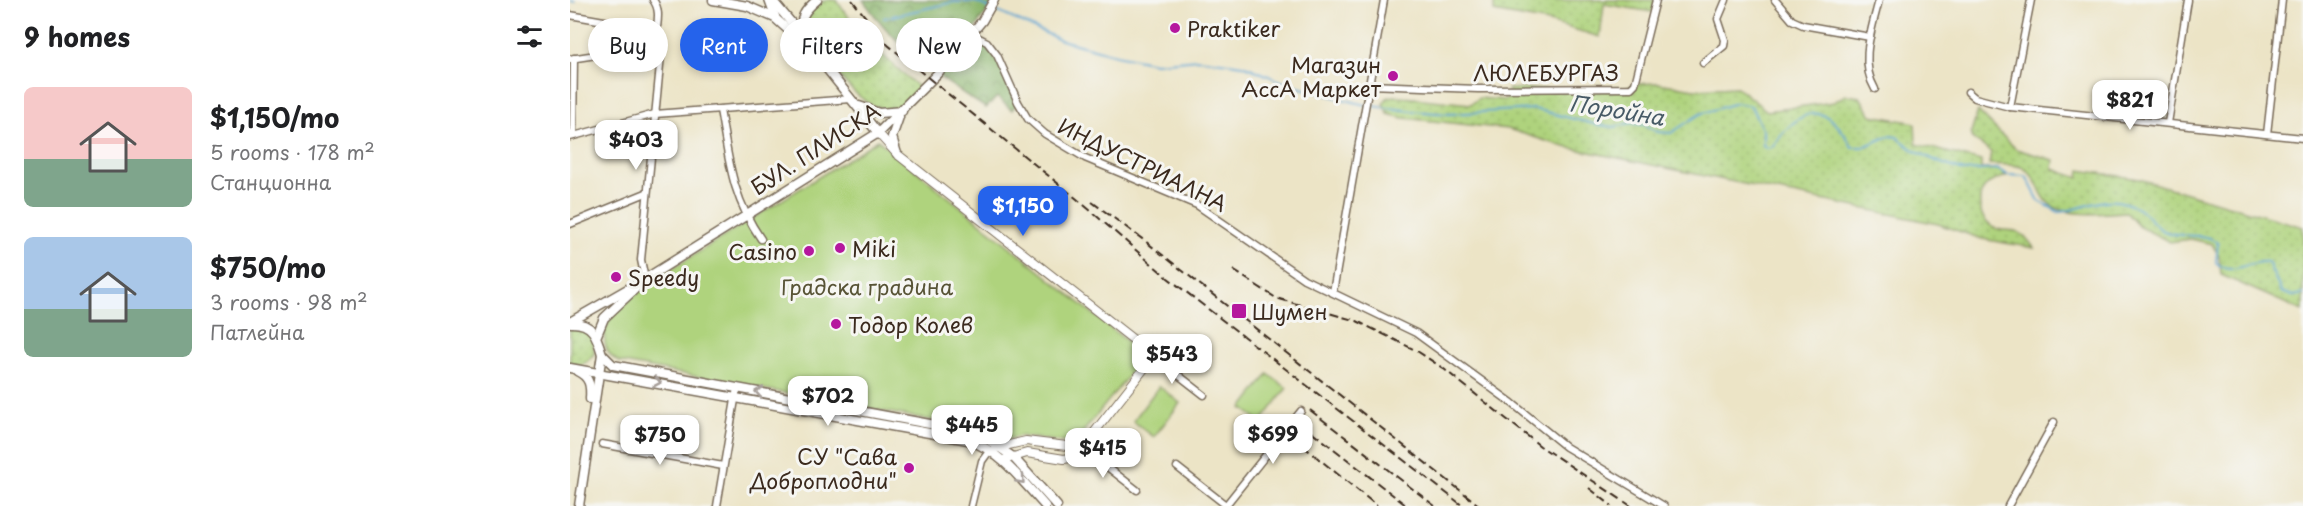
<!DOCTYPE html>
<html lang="en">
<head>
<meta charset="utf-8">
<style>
	:root { --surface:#fff; --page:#f6f6f6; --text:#202124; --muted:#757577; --accent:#2563eb }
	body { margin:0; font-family:"Playpen Sans",sans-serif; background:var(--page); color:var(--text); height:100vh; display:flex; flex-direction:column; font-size:22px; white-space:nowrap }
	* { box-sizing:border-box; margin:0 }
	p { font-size:20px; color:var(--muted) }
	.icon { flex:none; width:33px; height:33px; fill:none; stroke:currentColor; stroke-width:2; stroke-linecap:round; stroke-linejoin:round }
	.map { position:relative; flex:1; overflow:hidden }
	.sheet { display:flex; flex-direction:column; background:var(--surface); width:570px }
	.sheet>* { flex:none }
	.banner { position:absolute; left:18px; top:18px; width:570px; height:54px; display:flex; gap:12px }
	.price { position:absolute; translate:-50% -51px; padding:0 14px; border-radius:12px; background:#fff; color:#222; font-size:20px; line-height:39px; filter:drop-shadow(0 2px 3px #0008) }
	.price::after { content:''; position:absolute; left:50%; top:36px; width:18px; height:14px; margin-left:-9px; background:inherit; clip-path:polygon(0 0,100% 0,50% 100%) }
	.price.active { background:var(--accent); color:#fff }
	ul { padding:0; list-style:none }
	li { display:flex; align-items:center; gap:18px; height:150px; padding:0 24px }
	li span { display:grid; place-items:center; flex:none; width:168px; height:120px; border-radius:9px; color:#555 }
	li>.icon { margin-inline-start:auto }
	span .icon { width:72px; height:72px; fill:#fffc; stroke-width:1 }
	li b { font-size:26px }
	h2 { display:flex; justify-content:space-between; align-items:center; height:72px; padding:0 24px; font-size:26px }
	.tag { padding:0 21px; border-radius:27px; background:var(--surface); box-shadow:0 3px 9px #0003; font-size:21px; line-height:54px }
	.tag.active { background:var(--accent); color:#fff }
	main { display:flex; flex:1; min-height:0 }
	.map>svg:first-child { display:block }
	.grass { fill:url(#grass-dots); stroke:#757e4e; stroke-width:1.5 }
	.forest { fill:url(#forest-crowns); stroke:#637045; stroke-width:1.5 }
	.park { fill:#afd37d; stroke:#757e4e; stroke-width:1.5 }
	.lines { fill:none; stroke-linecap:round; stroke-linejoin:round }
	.stream { stroke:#5aa3d1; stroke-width:2 }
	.minor-casing { stroke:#796b59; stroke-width:9 }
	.tertiary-casing { stroke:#796b59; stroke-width:10 }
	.secondary-casing { stroke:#796b59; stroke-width:11 }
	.minor { stroke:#fff; stroke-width:6 }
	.tertiary { stroke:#fff; stroke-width:8 }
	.secondary { stroke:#fff; stroke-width:8 }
	.rail { stroke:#3b2a1e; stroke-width:2; stroke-dasharray:9 4.5; stroke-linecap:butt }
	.oneway { stroke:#a79f9a }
	.poi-dot { fill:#b5179e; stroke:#f6f6f2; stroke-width:2 }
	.labels { text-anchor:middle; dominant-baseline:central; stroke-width:6; stroke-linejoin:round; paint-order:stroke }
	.poi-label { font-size:21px; fill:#3b2a1e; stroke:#f6f6f2; text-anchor:start }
	.street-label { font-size:21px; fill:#3b2a1e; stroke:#f6f6f2 }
	.park-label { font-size:21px; fill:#585436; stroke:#f6f6f2 }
	.water-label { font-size:22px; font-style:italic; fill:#475a66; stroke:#f6f6f2 }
</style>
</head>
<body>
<main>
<section class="sheet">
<h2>9 homes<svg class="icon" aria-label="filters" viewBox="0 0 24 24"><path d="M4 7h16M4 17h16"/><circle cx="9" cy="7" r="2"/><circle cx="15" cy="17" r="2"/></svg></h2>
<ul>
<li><span style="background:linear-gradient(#f6c9c9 60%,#7fa58c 0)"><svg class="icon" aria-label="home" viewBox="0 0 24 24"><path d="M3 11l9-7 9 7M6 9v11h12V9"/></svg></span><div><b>$1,150/mo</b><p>5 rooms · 178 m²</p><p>Станционна</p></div></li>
<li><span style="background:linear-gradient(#a9c7e8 60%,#7fa58c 0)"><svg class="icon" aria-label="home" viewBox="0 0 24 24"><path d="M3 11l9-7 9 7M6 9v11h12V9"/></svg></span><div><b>$750/mo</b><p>3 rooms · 98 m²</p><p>Патлейна</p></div></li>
</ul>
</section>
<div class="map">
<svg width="1733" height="506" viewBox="0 0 1733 506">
	<defs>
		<pattern id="grass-dots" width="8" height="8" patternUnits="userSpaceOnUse" patternTransform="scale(1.5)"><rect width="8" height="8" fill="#afd37d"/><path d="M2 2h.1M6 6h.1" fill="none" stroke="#97b56c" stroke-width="1.8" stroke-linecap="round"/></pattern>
		<pattern id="forest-crowns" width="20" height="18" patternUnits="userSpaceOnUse" patternTransform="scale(1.5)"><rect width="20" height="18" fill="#8bb56c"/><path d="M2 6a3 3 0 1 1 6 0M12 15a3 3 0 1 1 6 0" fill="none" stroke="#739358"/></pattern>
	</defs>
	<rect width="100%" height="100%" fill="#f6f6f2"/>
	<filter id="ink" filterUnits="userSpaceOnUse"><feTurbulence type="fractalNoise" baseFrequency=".0167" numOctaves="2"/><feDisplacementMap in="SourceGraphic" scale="12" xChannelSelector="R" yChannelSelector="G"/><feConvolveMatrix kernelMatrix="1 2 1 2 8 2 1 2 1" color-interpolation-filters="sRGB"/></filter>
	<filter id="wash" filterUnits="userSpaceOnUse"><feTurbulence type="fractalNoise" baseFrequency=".008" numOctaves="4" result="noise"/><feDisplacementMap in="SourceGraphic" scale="24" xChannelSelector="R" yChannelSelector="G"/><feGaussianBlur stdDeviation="1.35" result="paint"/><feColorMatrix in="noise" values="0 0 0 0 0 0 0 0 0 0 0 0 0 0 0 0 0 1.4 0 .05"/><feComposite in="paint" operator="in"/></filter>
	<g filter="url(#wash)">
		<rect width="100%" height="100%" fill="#ece4c6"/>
		<g class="grass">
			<path d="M256,0H266L297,41L348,87C343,93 336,104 329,107C292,123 247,47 235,21L241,8Z"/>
			<path d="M924,0H1086L1082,12L1034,4L1030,37L979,22L924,12Z"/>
			<path d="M1088,83L1124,89L1167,87L1197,111L1264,102L1275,95L1290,97L1301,115L1345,123L1346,144L1411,161V169H1427L1438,175C1432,178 1421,181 1417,185C1405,196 1409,218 1421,226C1437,237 1445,219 1464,248L1412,239L1368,224L995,147L938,129L833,118L818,114L813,104L817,98L824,96L901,104L909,98L935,100L941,96L938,89H1055L1065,84Z"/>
			<path d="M1408,111L1446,149L1484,160L1483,169L1509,178L1510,170L1569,179L1733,227V311L1651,275L1649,256L1642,244L1621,239L1600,242L1568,226L1556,212C1534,213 1507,217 1486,208C1468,201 1469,174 1451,167C1442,164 1429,165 1419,164L1421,152L1403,139L1401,133Z"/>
			<path d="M10,326L24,337V354C17,363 11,367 0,363V328Z"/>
		</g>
		<path class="forest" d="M293,0H425L401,34C429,48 436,75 448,102L442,110L427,97L416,108C369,79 325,46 293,0Z"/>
		<g class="park">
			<path d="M308,140L564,347L567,353L563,370L509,437L500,443L450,436L432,441L414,430L49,362C41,357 37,353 35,344C31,314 55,307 73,287Z"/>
			<path d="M698,374L717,388L691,422L672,408Z"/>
			<path d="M589,386L610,403L584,437L563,421Z"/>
		</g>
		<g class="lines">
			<g class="stream">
				<path d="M0,1L5,2"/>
				<path d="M314,18L384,2H406L491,40L546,55L585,63L629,59L673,65L720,85L795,105L842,111L879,114L964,109L1028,125L1045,127L1060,123L1075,125L1088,132L1101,133L1130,114L1166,103L1181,106L1193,131V145L1196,148L1202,147C1230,107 1256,98 1282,147H1293L1319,136L1327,137L1345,151L1371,163L1394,171L1427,169L1438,175L1456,176L1469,201L1489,212C1521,208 1539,190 1570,210C1579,215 1585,227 1594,231C1613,240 1632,230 1648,243L1646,262C1660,279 1680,259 1698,262L1711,292L1723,296L1733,294"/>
				<path d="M238,27L274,26"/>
			</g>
		</g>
	</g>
	<g filter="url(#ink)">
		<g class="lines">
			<g class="minor-casing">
				<g id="minor">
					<path d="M1205,0L1222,20L1233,25L1300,37"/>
					<path d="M0,15L51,24L65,49"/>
					<path d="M401,34L417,42L427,55L448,102L458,119L475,134L515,158L627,205L734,279L846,333L942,403L996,447L1094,506"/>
					<path d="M0,59L65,49L88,51"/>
					<path d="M1133,63L1154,46L1155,40L1148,19L1156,0"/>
					<path d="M799,85L908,89L1061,88L1065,84L1086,0"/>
					<path d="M1305,89C1289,62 1302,29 1309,0"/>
					<path d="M1398,92L1405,98L1440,107L1733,138"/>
					<path d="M1440,107L1461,0"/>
					<path d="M150,110C159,159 161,196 191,239"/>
					<path d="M1598,123L1618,0"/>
					<path d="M1697,134L1712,0"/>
					<path d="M3,136L4,58"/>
					<path d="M0,137L85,114L281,99"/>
					<path d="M0,224L76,193"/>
					<path d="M75,279L71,260L91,55C78,39 96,16 83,0"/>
					<path d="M763,292L814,0"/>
					<path d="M584,356L634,395"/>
					<path d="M32,444L153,466"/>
					<path d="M513,448L567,490"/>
					<path d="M607,467L657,506"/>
					<path d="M656,505L731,411"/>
					<path d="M147,506L167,388"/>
					<path d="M401,506L412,461L420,450"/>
					<path d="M1438,506L1484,422"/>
				</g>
			</g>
			<g class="tertiary-casing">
				<g id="tertiary">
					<path d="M308,133L327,154L584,356L505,457L494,459L457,453L433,460"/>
					<path d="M426,448L456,441L513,448"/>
				</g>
			</g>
			<g class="secondary-casing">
				<g id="secondary">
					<path d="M143,0L177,6L205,18"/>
					<path d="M199,0L206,19L246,55L308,133"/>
					<path d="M202,0L236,40"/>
					<path d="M234,34C228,18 235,10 247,0"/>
					<path d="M289,106L309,113L332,111"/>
					<path d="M327,154L322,137L329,117"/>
					<path d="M0,322L75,279L308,133L367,74L412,21L424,0"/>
					<path d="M1,323C23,322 27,337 32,354L9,506"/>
					<path d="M27,335L34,318L66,288"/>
					<path d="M32,354L43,365L408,433L443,457L487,506"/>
					<path d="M0,368L398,440C431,451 452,481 475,506"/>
					<path d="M7,371C20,377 21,386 20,399"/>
				</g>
			</g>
			<use href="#minor" class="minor"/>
			<use href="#tertiary" class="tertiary"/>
			<use href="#secondary" class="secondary"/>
			<g class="rail">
				<path d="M282,0L318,45L507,199L598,278L893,506"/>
				<path d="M522,202L575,241L910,506"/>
				<path d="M663,270L706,298L787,321L847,351L874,369L970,446L1061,506"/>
				<path d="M740,410L865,506"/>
				<path d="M732,424L837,506"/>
				<path d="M722,437L807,506"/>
				<path d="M1019,488L1042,506"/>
			</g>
		</g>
		<defs><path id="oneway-chevron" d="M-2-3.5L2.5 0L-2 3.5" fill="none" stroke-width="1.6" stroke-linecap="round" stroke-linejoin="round" transform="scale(1.5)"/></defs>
		<g class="oneway">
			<use href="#oneway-chevron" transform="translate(87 382) rotate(10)"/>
			<use href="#oneway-chevron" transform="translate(189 392) rotate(-170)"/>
			<use href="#oneway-chevron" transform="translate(451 480) rotate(48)"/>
		</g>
	</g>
	<g class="poi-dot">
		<circle cx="605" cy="28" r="6"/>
		<circle cx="823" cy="76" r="6"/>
		<circle cx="270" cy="248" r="6"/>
		<circle cx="239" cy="251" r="6"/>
		<circle cx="46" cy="277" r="6"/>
		<rect x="661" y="303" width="16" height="16" rx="3"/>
		<circle cx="266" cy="324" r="6"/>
		<circle cx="339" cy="468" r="6"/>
	</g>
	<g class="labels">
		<g class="poi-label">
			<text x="617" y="28">Praktiker</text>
			<text x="811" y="64" text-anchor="end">Магазин<tspan x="811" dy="24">АссА Маркет</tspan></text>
			<text x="282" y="248">Miki</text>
			<text x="227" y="251" text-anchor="end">Casino</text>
			<text x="58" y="277">Speedy</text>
			<text x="682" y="311">Шумен</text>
			<text x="278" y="324">Тодор Колев</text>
			<text x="327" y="456" text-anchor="end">СУ "Сава<tspan x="327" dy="24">Доброплодни"</tspan></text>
		</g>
		<g class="street-label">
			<text x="976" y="72">ЛЮЛЕБУРГАЗ</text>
			<text transform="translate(245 148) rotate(-33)">БУЛ. ПЛИСКА</text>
			<text transform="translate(573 164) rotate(26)">ИНДУСТРИАЛНА</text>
		</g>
		<g class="park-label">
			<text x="297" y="286">Градска градина</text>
		</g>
		<g class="water-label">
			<text transform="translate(1047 109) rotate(9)">Поройна</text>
		</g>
	</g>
</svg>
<b class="price" style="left:1560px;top:131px">$821</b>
<b class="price" style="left:66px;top:171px">$403</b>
<b class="price active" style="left:453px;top:237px">$1,150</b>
<b class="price" style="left:602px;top:385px">$543</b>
<b class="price" style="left:258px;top:427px">$702</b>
<b class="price" style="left:402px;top:456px">$445</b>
<b class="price" style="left:703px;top:465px">$699</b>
<b class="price" style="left:90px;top:466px">$750</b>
<b class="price" style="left:533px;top:479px">$415</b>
<div class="banner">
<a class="tag">Buy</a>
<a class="tag active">Rent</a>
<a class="tag">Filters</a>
<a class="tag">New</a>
</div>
</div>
</main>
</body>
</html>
